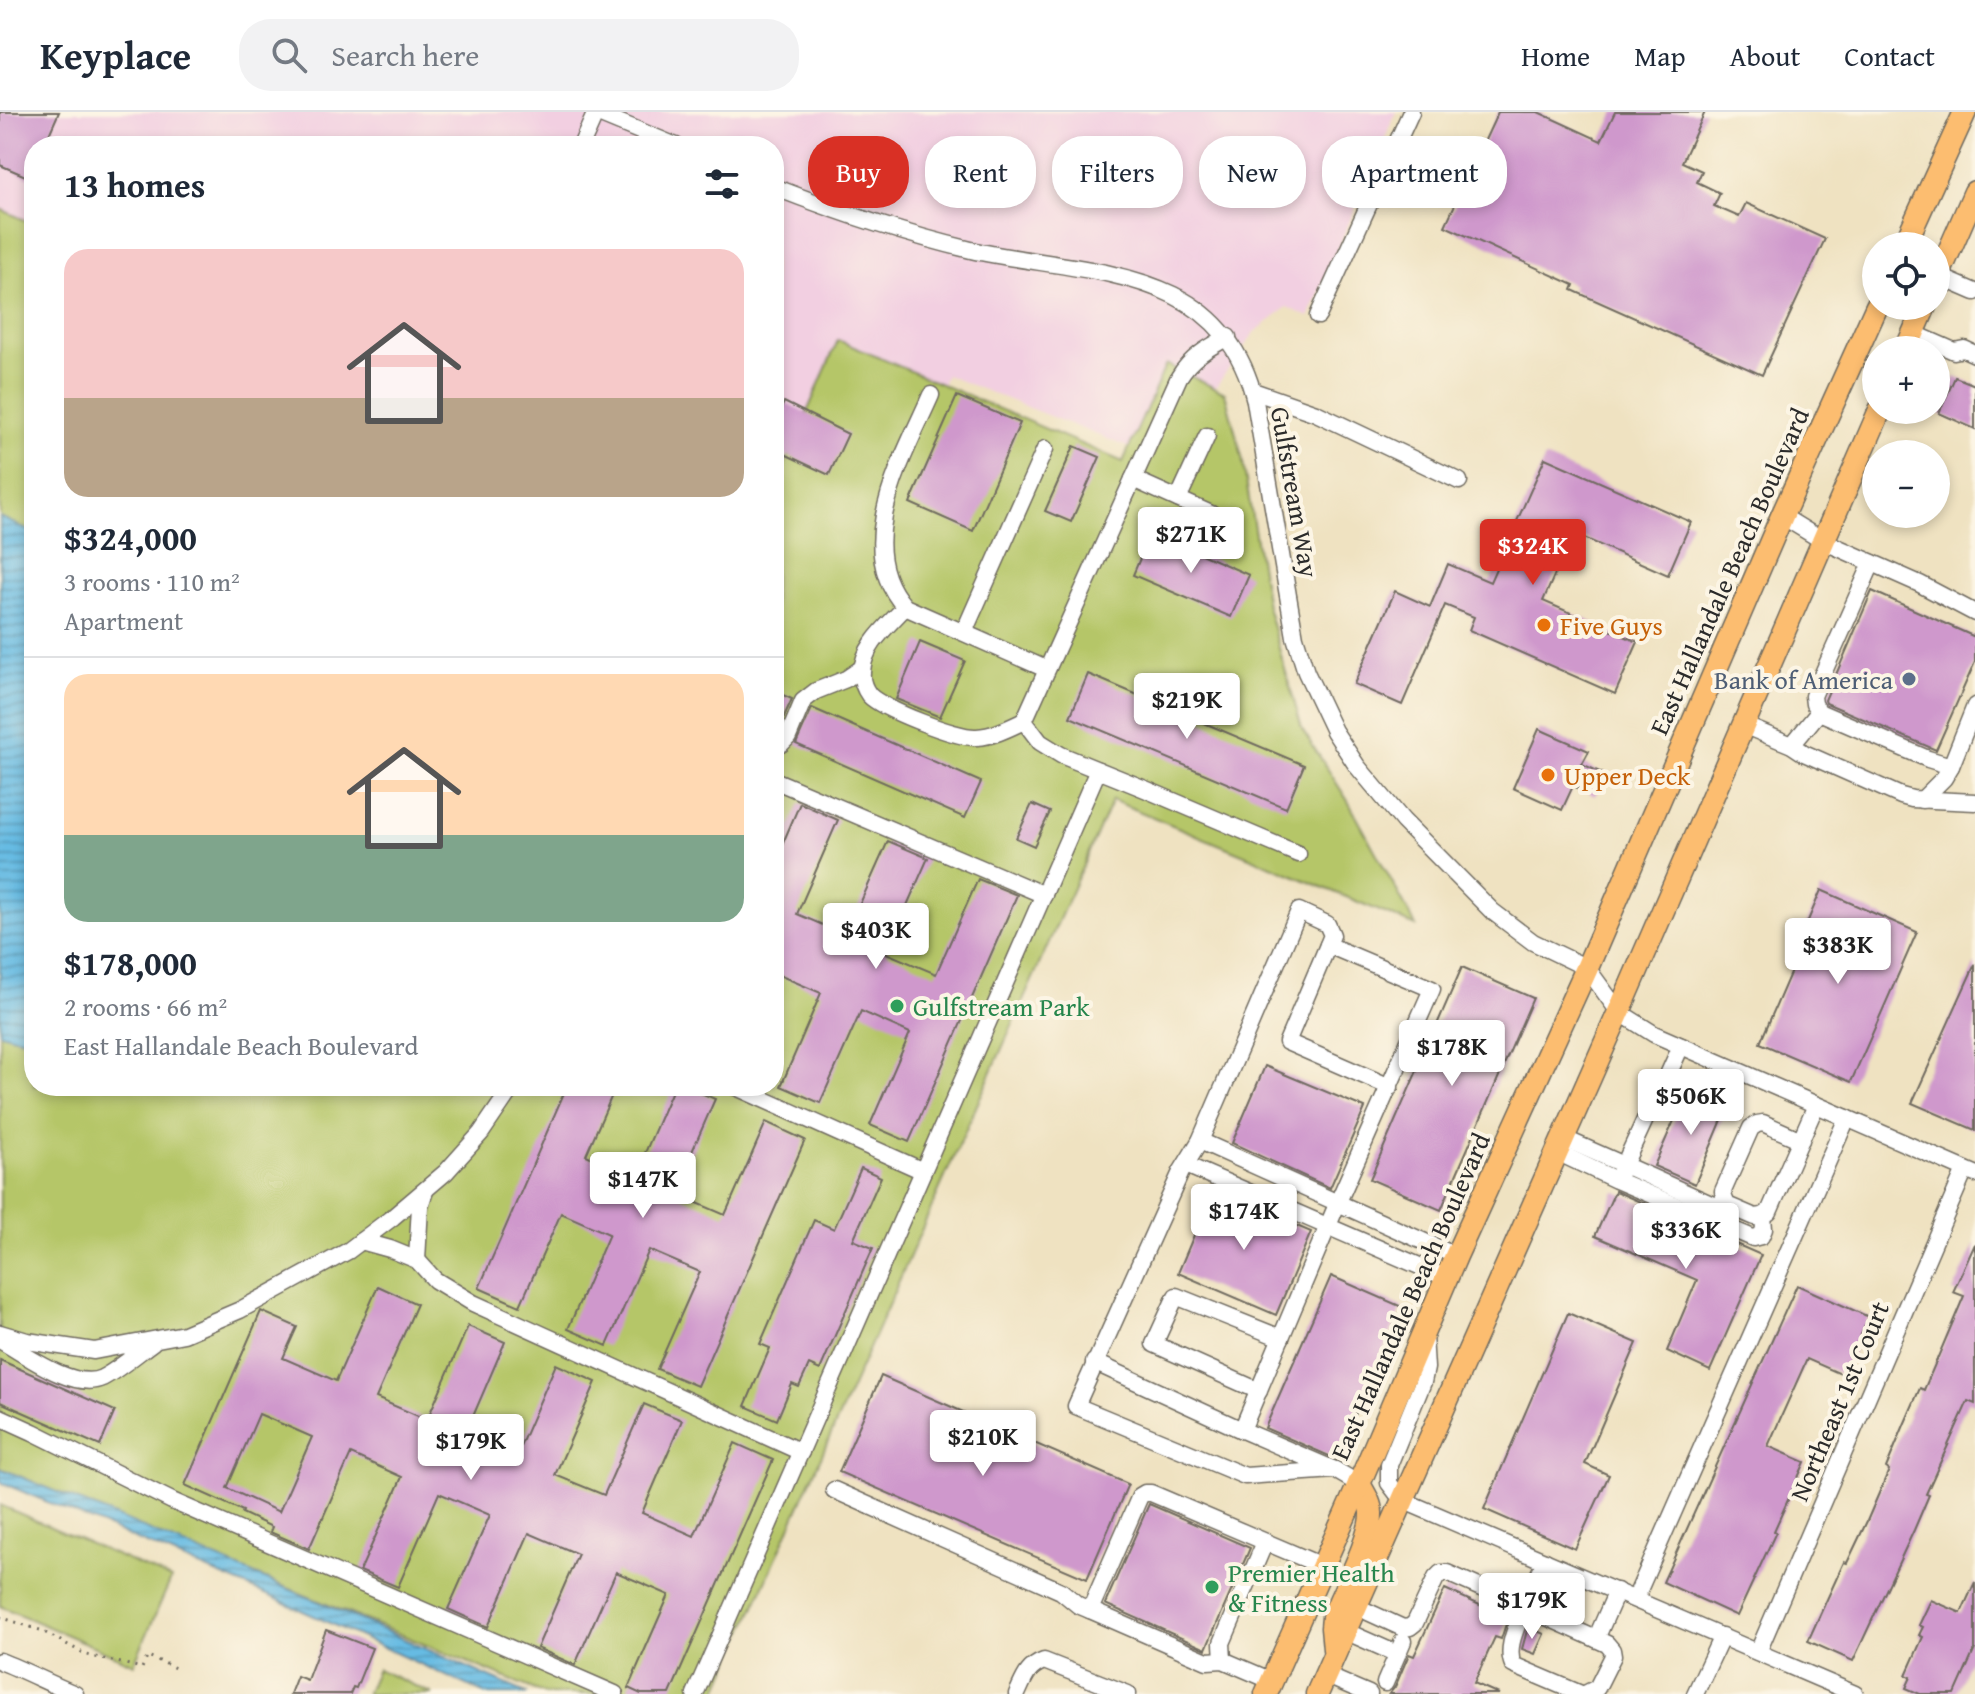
<!DOCTYPE html>
<html lang="en">
<head>
<meta charset="utf-8">
<style>
	:root { --surface:#fff; --page:#f2f2f3; --text:#1f2937; --muted:#747a83; --line:#e0e1e3; --accent:#d93025 }
	body { margin:0; font-family:"Gentium Book Plus",serif; background:var(--page); color:var(--text); height:100vh; display:flex; flex-direction:column; font-size:30px; white-space:nowrap }
	* { box-sizing:border-box; margin:0 }
	p { font-size:26px; color:var(--muted) }
	.icon { flex:none; width:44px; height:44px; fill:none; stroke:currentColor; stroke-width:2; stroke-linecap:round; stroke-linejoin:round }
	.map { position:relative; flex:1; overflow:hidden }
	.side { position:absolute; left:24px; top:24px; width:760px; height:960px; display:flex; flex-direction:column; background:var(--surface); border-radius:32px; box-shadow:0 4px 12px #0003 }
	.side>* { flex:none }
	.banner { position:absolute; left:808px; top:24px; width:760px; height:72px; display:flex; gap:16px }
	.fabs { position:absolute; left:1862px; top:120px; display:grid; gap:16px }
	.fabs a { display:grid; place-items:center; width:88px; height:88px; border-radius:50%; background:var(--surface); box-shadow:0 4px 12px #0003; font-size:40px }
	.price { position:absolute; translate:-50% -68px; padding:0 18px; border-radius:8px; background:#fff; color:#222; font-size:26px; line-height:52px; filter:drop-shadow(0 2px 4px #0008) }
	.price::after { content:''; position:absolute; left:50%; top:48px; width:24px; height:18px; margin-left:-12px; background:inherit; clip-path:polygon(0 0,100% 0,50% 100%) }
	.price.current { background:var(--accent); color:#fff }
	ul { padding:0; list-style:none }
	li { display:grid; align-content:center; gap:16px; height:424px; padding:0 40px }
	li+li { border-top:2px solid var(--line) }
	li span { display:grid; place-items:center; height:248px; border-radius:24px; color:#555 }
	li>.icon { margin-inline-start:auto }
	span .icon { width:144px; height:144px; fill:#fffc; stroke-width:1 }
	li b { font-size:34px }
	h2 { display:flex; justify-content:space-between; align-items:center; height:96px; padding:0 40px; font-size:34px }
	.chip { padding:0 28px; border-radius:32px; background:var(--surface); box-shadow:0 4px 12px #0003; font-size:28px; line-height:72px }
	.chip.current { background:var(--accent); color:#fff }
	header { display:flex; align-items:center; gap:48px; box-sizing:border-box; height:112px; padding:0 40px; background:var(--surface); border-bottom:2px solid var(--line) }
	header strong { font-size:38px }
	nav { display:flex; gap:44px; margin-inline-start:auto; font-size:28px }
	.search { width:560px; height:72px; background:var(--page); display:flex; align-items:center; gap:20px; box-sizing:border-box; padding:0 28px; border-radius:32px; color:var(--muted); font-size:30px }
	.map>svg:first-child { display:block }
	.built { fill:#f2cfe1 }
	.grass { fill:#b5c668; stroke:#70784a; stroke-width:2 }
	.water { fill:url(#water-rules); stroke:#487387; stroke-width:2 }
	.building { fill:#cf98cc; fill-rule:evenodd }
	.lines { fill:none; stroke-linecap:round; stroke-linejoin:round }
	.minor-casing { stroke:#706b60; stroke-width:19 }
	.major-casing { stroke:#706b60; stroke-width:25 }
	.path { stroke:#706b60; stroke-width:3; stroke-dasharray:2 6; stroke-linecap:butt }
	.minor { stroke:#fff; stroke-width:16 }
	.major { stroke:#fcbd6f; stroke-width:22 }
	.food-dot { fill:#e8710a; stroke:#fcf5e5; stroke-width:3 }
	.service-dot { fill:#5c6f8a; stroke:#fcf5e5; stroke-width:3 }
	.leisure-dot { fill:#2e9e5b; stroke:#fcf5e5; stroke-width:3 }
	.labels { text-anchor:middle; dominant-baseline:central; stroke-width:8; stroke-linejoin:round; paint-order:stroke }
	.street-label { font-size:26px; fill:#2b2b2b; stroke:#fcf5e5 }
	.food-label { font-size:26px; fill:#c56008; stroke:#fcf5e5; text-anchor:start }
	.service-label { font-size:26px; fill:#4e5e75; stroke:#fcf5e5; text-anchor:end }
	.leisure-label { font-size:26px; fill:#27864d; stroke:#fcf5e5; text-anchor:start }
</style>
</head>
<body>
<header>
<strong>Keyplace</strong>
<div class="search"><svg class="icon" aria-label="search" viewBox="0 0 24 24"><circle cx="10" cy="10" r="6"/><path d="M15 15l6 6"/></svg>Search here</div>
<nav><a>Home</a><a>Map</a><a>About</a><a>Contact</a></nav>
</header>
<div class="map">
<svg width="1975" height="1582" viewBox="0 0 1975 1582">
	<defs>
		<pattern id="water-rules" width="6" height="5" patternUnits="userSpaceOnUse" patternTransform="scale(2)"><rect width="6" height="5" fill="#66bbe3"/><path d="M0 2.5h6" fill="none" stroke="#5498b8"/></pattern>
	</defs>
	<rect width="100%" height="100%" fill="#fcf5e5"/>
	<filter id="ink" filterUnits="userSpaceOnUse"><feTurbulence type="fractalNoise" baseFrequency=".0125" numOctaves="2"/><feDisplacementMap in="SourceGraphic" scale="16" xChannelSelector="R" yChannelSelector="G"/><feConvolveMatrix kernelMatrix="1 2 1 2 8 2 1 2 1" color-interpolation-filters="sRGB"/></filter>
	<filter id="wash" filterUnits="userSpaceOnUse"><feTurbulence type="fractalNoise" baseFrequency=".006" numOctaves="4" result="noise"/><feDisplacementMap in="SourceGraphic" scale="32" xChannelSelector="R" yChannelSelector="G"/><feGaussianBlur stdDeviation="1.8" result="paint"/><feColorMatrix in="noise" values="0 0 0 0 0 0 0 0 0 0 0 0 0 0 0 0 0 1.4 0 .05"/><feComposite in="paint" operator="in"/></filter>
	<g filter="url(#wash)">
		<rect width="100%" height="100%" fill="#efe2c1"/>
		<path class="built" d="M0,0H1396L1309,205L1287,195L1254,221L1163,349L946,263L827,551L774,528V34H34V974L0,1356Z"/>
		<g class="grass">
			<path d="M0,97L34,112V974H774V377L838,228L1123,350L1166,252L1225,281L1242,345L1267,494L1302,617L1348,689L1416,814L1112,688L716,1582H545L132,1412L0,1356Z"/>
			<path d="M0,1393L171,1467L134,1552L0,1494Z"/>
			<path d="M377,1557L433,1582H366Z"/>
		</g>
		<g class="water">
			<path d="M0,405L34,421V930L0,921Z"/>
			<path d="M0,1356L315,1488L528,1582H486L270,1484L0,1370Z"/>
		</g>
		<g id="blocks">
			<g class="building">
				<path d="M0,0H59L44,34H34V57L30,66L0,53Z"/>
				<path d="M1498,0H1538L1601,29L1615,0H1705L1682,50L1702,59L1697,70L1720,81L1714,94L1739,105L1746,91L1825,127L1762,263L1572,178L1574,173L1445,114Z"/>
				<path d="M1955,265L1975,273V317L1939,301Z"/>
				<path d="M957,284L1020,311L973,419L910,391Z"/>
				<path d="M784,290L848,322L829,363L774,337V313Z"/>
				<path d="M1074,334L1100,345L1071,410L1045,399Z"/>
				<path d="M1545,346L1691,410L1668,463L1573,421L1543,489L1638,530L1615,582L1469,518L1474,505L1445,493L1402,593L1354,572L1395,479L1430,495L1448,452L1490,470Z"/>
				<path d="M1151,420L1249,463L1231,505L1133,463Z"/>
				<path d="M1872,479L1975,525V550L1936,638L1826,591L1825,588Z"/>
				<path d="M920,530L965,549L940,605L896,587Z"/>
				<path d="M1088,562L1304,653L1286,696L1070,605Z"/>
				<path d="M774,579L792,587L777,620H774Z"/>
				<path d="M812,596L981,670L965,706L796,632Z"/>
				<path d="M1539,617L1589,639L1582,652L1604,662L1595,684L1573,674L1562,698L1513,676Z"/>
				<path d="M800,691L838,708L797,802L846,823L888,729L928,746L886,841L936,862L978,767L1017,783L909,1030L870,1013L910,921L861,899L820,991L781,974L821,881L774,861V752Z"/>
				<path d="M1032,692L1050,700L1034,734L1016,726Z"/>
				<path d="M1821,778L1917,820L1851,970L1760,931L1801,836L1798,832Z"/>
				<path d="M1975,852V1018L1912,991Z"/>
				<path d="M1462,855L1533,886L1441,1098L1370,1067Z"/>
				<path d="M1265,954L1365,996L1330,1076L1232,1031Z"/>
				<path d="M567,974H616L586,1043L635,1064L674,974H685L715,987L674,1081L725,1103L766,1010L805,1028L697,1274L657,1257L700,1160L649,1138L607,1234L568,1217L609,1122L561,1101L520,1194L479,1176Z"/>
				<path d="M1687,979L1727,996L1695,1072L1654,1054Z"/>
				<path d="M861,1056L881,1065L853,1128L873,1136L820,1258L809,1253L799,1275L792,1272L777,1308L745,1294L770,1236L760,1232L814,1108L834,1117Z"/>
				<path d="M1213,1078L1311,1120L1276,1203L1178,1161Z"/>
				<path d="M1615,1079L1761,1143L1710,1259L1667,1239L1697,1168L1595,1124Z"/>
				<path d="M1975,1132V1292L1968,1289L1926,1382L1929,1383L1914,1418L1853,1549L1808,1529L1844,1450L1847,1451L1867,1409L1889,1358L1886,1356L1904,1313L1920,1276L1924,1278L1964,1184L1953,1180Z"/>
				<path d="M1331,1164L1402,1195L1336,1347L1265,1316Z"/>
				<path d="M1797,1173L1869,1205L1843,1263L1807,1247L1768,1334L1805,1350L1774,1419L1776,1420L1737,1504L1663,1470Z"/>
				<path d="M378,1174L417,1192L376,1286L427,1308L468,1214L505,1230L465,1323L516,1344L556,1252L596,1270L555,1363L604,1383L644,1292L682,1308L642,1401L694,1424L735,1331L773,1348L670,1582H641L628,1576L669,1483L616,1460L575,1553L537,1536L578,1442L529,1421L488,1515L448,1497L490,1403L439,1381L398,1475L360,1459L402,1365L351,1342L309,1437L270,1420L272,1415L242,1401L243,1399L185,1373L261,1199L297,1215L283,1246L336,1269ZM259,1302L312,1325L279,1400L227,1376Z"/>
				<path d="M1568,1201L1637,1231L1585,1352L1609,1363L1575,1437L1484,1397Z"/>
				<path d="M0,1248L115,1299L100,1334L0,1290Z"/>
				<path d="M881,1264L1128,1372L1087,1467L839,1360Z"/>
				<path d="M1149,1392L1250,1436L1206,1537L1105,1492Z"/>
				<path d="M1975,1470V1537L1955,1582H1920L1906,1576L1911,1565L1906,1563L1923,1525L1919,1523L1923,1515L1919,1513L1931,1488L1961,1501Z"/>
				<path d="M1445,1477L1508,1506L1501,1527L1495,1525L1474,1571L1499,1582H1389L1395,1575L1409,1542L1414,1544Z"/>
				<path d="M1528,1515L1544,1522L1535,1542L1522,1537Z"/>
				<path d="M326,1518L372,1536L356,1576L353,1575L350,1582H290L297,1564L307,1568Z"/>
			</g>
		</g>
	</g>
	<g filter="url(#ink)">
		<use href="#blocks" fill-opacity="0" stroke="#706b60" stroke-width="2"/>
		<g class="lines">
			<g class="minor-casing">
				<g id="minor">
					<path d="M596,1L676,34"/>
					<path d="M581,34L596,0"/>
					<path d="M774,75C838,100 904,122 971,138C1083,163 1222,150 1255,289L1295,525L1306,560L1334,619L1357,654L1403,709L1492,799L1533,830L1587,856L1619,900L1654,922L1975,1062"/>
					<path d="M1938,164L1975,180"/>
					<path d="M1318,204L1411,0"/>
					<path d="M1913,221L1954,239L1964,237L1975,242"/>
					<path d="M1253,279L1316,301L1459,369"/>
					<path d="M931,283C904,345 850,434 905,495L1046,557"/>
					<path d="M1133,367L1231,411"/>
					<path d="M1178,387L1207,324"/>
					<path d="M1782,404L1823,429L1920,472L1975,501"/>
					<path d="M1872,451L1813,584L1814,592L1819,600L1928,647L1951,654L1975,594"/>
					<path d="M905,495C889,513 863,533 862,560C861,568 864,576 869,583C882,597 958,627 977,625C994,624 1009,616 1024,609L1040,630L1061,643L1145,677L1298,742"/>
					<path d="M964,520L1045,337"/>
					<path d="M1024,609L1179,265C1191,245 1208,236 1228,225"/>
					<path d="M1743,613L1792,633L1804,641L1901,684L1912,687L1975,690"/>
					<path d="M774,631L781,632L788,625L803,589L816,579L846,567L862,556"/>
					<path d="M1792,633L1819,600"/>
					<path d="M774,668L1044,783"/>
					<path d="M1922,688L1944,666L1951,654"/>
					<path d="M1328,833L1332,823L1327,812L1299,799L1200,1029L1181,1060L1076,1294L1245,1364L1335,1358L1359,1372"/>
					<path d="M1681,934L1668,963L1661,973L1624,1053L1713,1093H1727"/>
					<path d="M734,974L923,1059"/>
					<path d="M1563,1026L1624,1053L1619,1063"/>
					<path d="M1801,1028L1763,1011L1757,1012L1751,1016L1723,1079L1724,1086L1727,1093L1755,1105L1763,1104L1769,1100L1816,993"/>
					<path d="M1200,1029L1456,1144"/>
					<path d="M1557,1040L1616,1068L1753,1126L1761,1124L1764,1117L1763,1104"/>
					<path d="M1186,1053L1447,1166"/>
					<path d="M361,1129L390,1137L417,1148L435,1168L473,1191L801,1340"/>
					<path d="M417,1148L420,1094L425,1079"/>
					<path d="M0,1221L27,1229L94,1239L184,1222L240,1198L348,1139L393,1105L446,1060L481,1021L513,974"/>
					<path d="M1424,1223L1426,1256L1423,1270L1389,1353V1371L1402,1388L1855,1582"/>
					<path d="M0,1228C24,1242 74,1279 102,1266C118,1258 139,1240 153,1230"/>
					<path d="M1094,1250L1242,1318"/>
					<path d="M1259,1279L1154,1232L1176,1184L1281,1226"/>
					<path d="M0,1305L33,1320L172,1389L615,1582"/>
					<path d="M1335,1358L1242,1318L1338,1090L1432,877L1328,833L1287,930L1390,975"/>
					<path d="M834,1378L1061,1479L1078,1493L1090,1498"/>
					<path d="M1635,1487L1847,1006"/>
					<path d="M1355,1494L1403,1516L1410,1515L1415,1511L1436,1466L1441,1461H1447L1524,1495L1545,1449"/>
					<path d="M1345,1519L1397,1542"/>
					<path d="M1758,1540L1965,1058"/>
					<path d="M1223,1548L1222,1531L1265,1430"/>
					<path d="M0,1549C26,1559 50,1572 75,1582"/>
					<path d="M1325,1563L1369,1582"/>
					<path d="M1272,1569L1223,1548L1207,1549L1090,1498L1140,1384L1145,1381H1151L1322,1454"/>
					<path d="M1385,1571L1403,1529"/>
					<path d="M695,1582L1098,658"/>
					<path d="M1017,1582C1024,1567 1027,1555 1044,1549L1128,1582"/>
					<path d="M1581,1582L1513,1553C1505,1535 1518,1513 1524,1495L1596,1527L1617,1479"/>
					<path d="M1585,1582L1597,1576L1613,1544L1612,1538L1607,1532L1596,1527"/>
					<path d="M1695,1582L1722,1524"/>
				</g>
			</g>
			<g class="major-casing">
				<g id="major">
					<path d="M1904,134L1965,0"/>
					<path d="M1936,169L1975,80"/>
					<path d="M1906,238L1925,194"/>
					<path d="M1334,1537L1332,1516L1333,1505C1343,1479 1372,1426 1371,1401C1371,1391 1364,1381 1359,1372"/>
					<path d="M1266,1582L1359,1372L1456,1144L1587,856L1782,404L1877,194"/>
					<path d="M1317,1582L1619,900L1880,298"/>
				</g>
			</g>
			<path class="path" d="M0,1505L40,1518L87,1543L142,1556L148,1544L175,1556"/>
			<use href="#minor" class="minor"/>
			<use href="#major" class="major"/>
		</g>
	</g>
	<g class="food-dot">
		<circle cx="1544" cy="513" r="8"/>
		<circle cx="1548" cy="663" r="8"/>
	</g>
	<circle class="service-dot" cx="1909" cy="567" r="8"/>
	<g class="leisure-dot">
		<circle cx="897" cy="894" r="8"/>
		<circle cx="1212" cy="1475" r="8"/>
	</g>
	<g class="labels">
		<g class="street-label">
			<text transform="translate(1295 380) rotate(80)">Gulfstream Way</text>
			<text transform="translate(1729 459) rotate(-66)">East Hallandale Beach Boulevard</text>
			<text transform="translate(1410 1184) rotate(-66)">East Hallandale Beach Boulevard</text>
			<text transform="translate(1839 1289) rotate(-67)">Northeast 1st Court</text>
		</g>
		<g class="food-label">
			<text x="1560" y="513">Five Guys</text>
			<text x="1564" y="663">Upper Deck</text>
		</g>
		<g class="service-label">
			<text x="1893" y="567">Bank of America</text>
		</g>
		<g class="leisure-label">
			<text x="913" y="894">Gulfstream Park</text>
			<text x="1228" y="1460">Premier Health<tspan x="1228" dy="30">&amp; Fitness</tspan></text>
		</g>
	</g>
</svg>
<div class="fabs">
<a><svg class="icon" aria-label="locate" viewBox="0 0 24 24"><circle cx="12" cy="12" r="6"/><path d="M12 2v4M12 18v4M2 12h4M18 12h4"/></svg></a>
<a>+</a>
<a>−</a>
</div>
<b class="price" style="left:1191px;top:463px">$271K</b>
<b class="price current" style="left:1533px;top:475px">$324K</b>
<b class="price" style="left:1187px;top:629px">$219K</b>
<b class="price" style="left:876px;top:859px">$403K</b>
<b class="price" style="left:1838px;top:874px">$383K</b>
<b class="price" style="left:1452px;top:976px">$178K</b>
<b class="price" style="left:1691px;top:1025px">$506K</b>
<b class="price" style="left:643px;top:1108px">$147K</b>
<b class="price" style="left:1244px;top:1140px">$174K</b>
<b class="price" style="left:1686px;top:1159px">$336K</b>
<b class="price" style="left:983px;top:1366px">$210K</b>
<b class="price" style="left:471px;top:1370px">$179K</b>
<b class="price" style="left:1532px;top:1529px">$179K</b>
<div class="banner">
<a class="chip current">Buy</a>
<a class="chip">Rent</a>
<a class="chip">Filters</a>
<a class="chip">New</a>
<a class="chip">Apartment</a>
</div>
<section class="side">
<h2>13 homes<svg class="icon" aria-label="filters" viewBox="0 0 24 24"><path d="M4 7h16M4 17h16"/><circle cx="9" cy="7" r="2"/><circle cx="15" cy="17" r="2"/></svg></h2>
<ul>
<li><span style="background:linear-gradient(#f6c9c9 60%,#b9a48a 0)"><svg class="icon" aria-label="home" viewBox="0 0 24 24"><path d="M3 11l9-7 9 7M6 9v11h12V9"/></svg></span><div><b>$324,000</b><p>3 rooms · 110 m²</p><p>Apartment</p></div></li>
<li><span style="background:linear-gradient(#ffd9b3 65%,#7fa58c 0)"><svg class="icon" aria-label="home" viewBox="0 0 24 24"><path d="M3 11l9-7 9 7M6 9v11h12V9"/></svg></span><div><b>$178,000</b><p>2 rooms · 66 m²</p><p>East Hallandale Beach Boulevard</p></div></li>
</ul>
</section>
</div>
</body>
</html>
